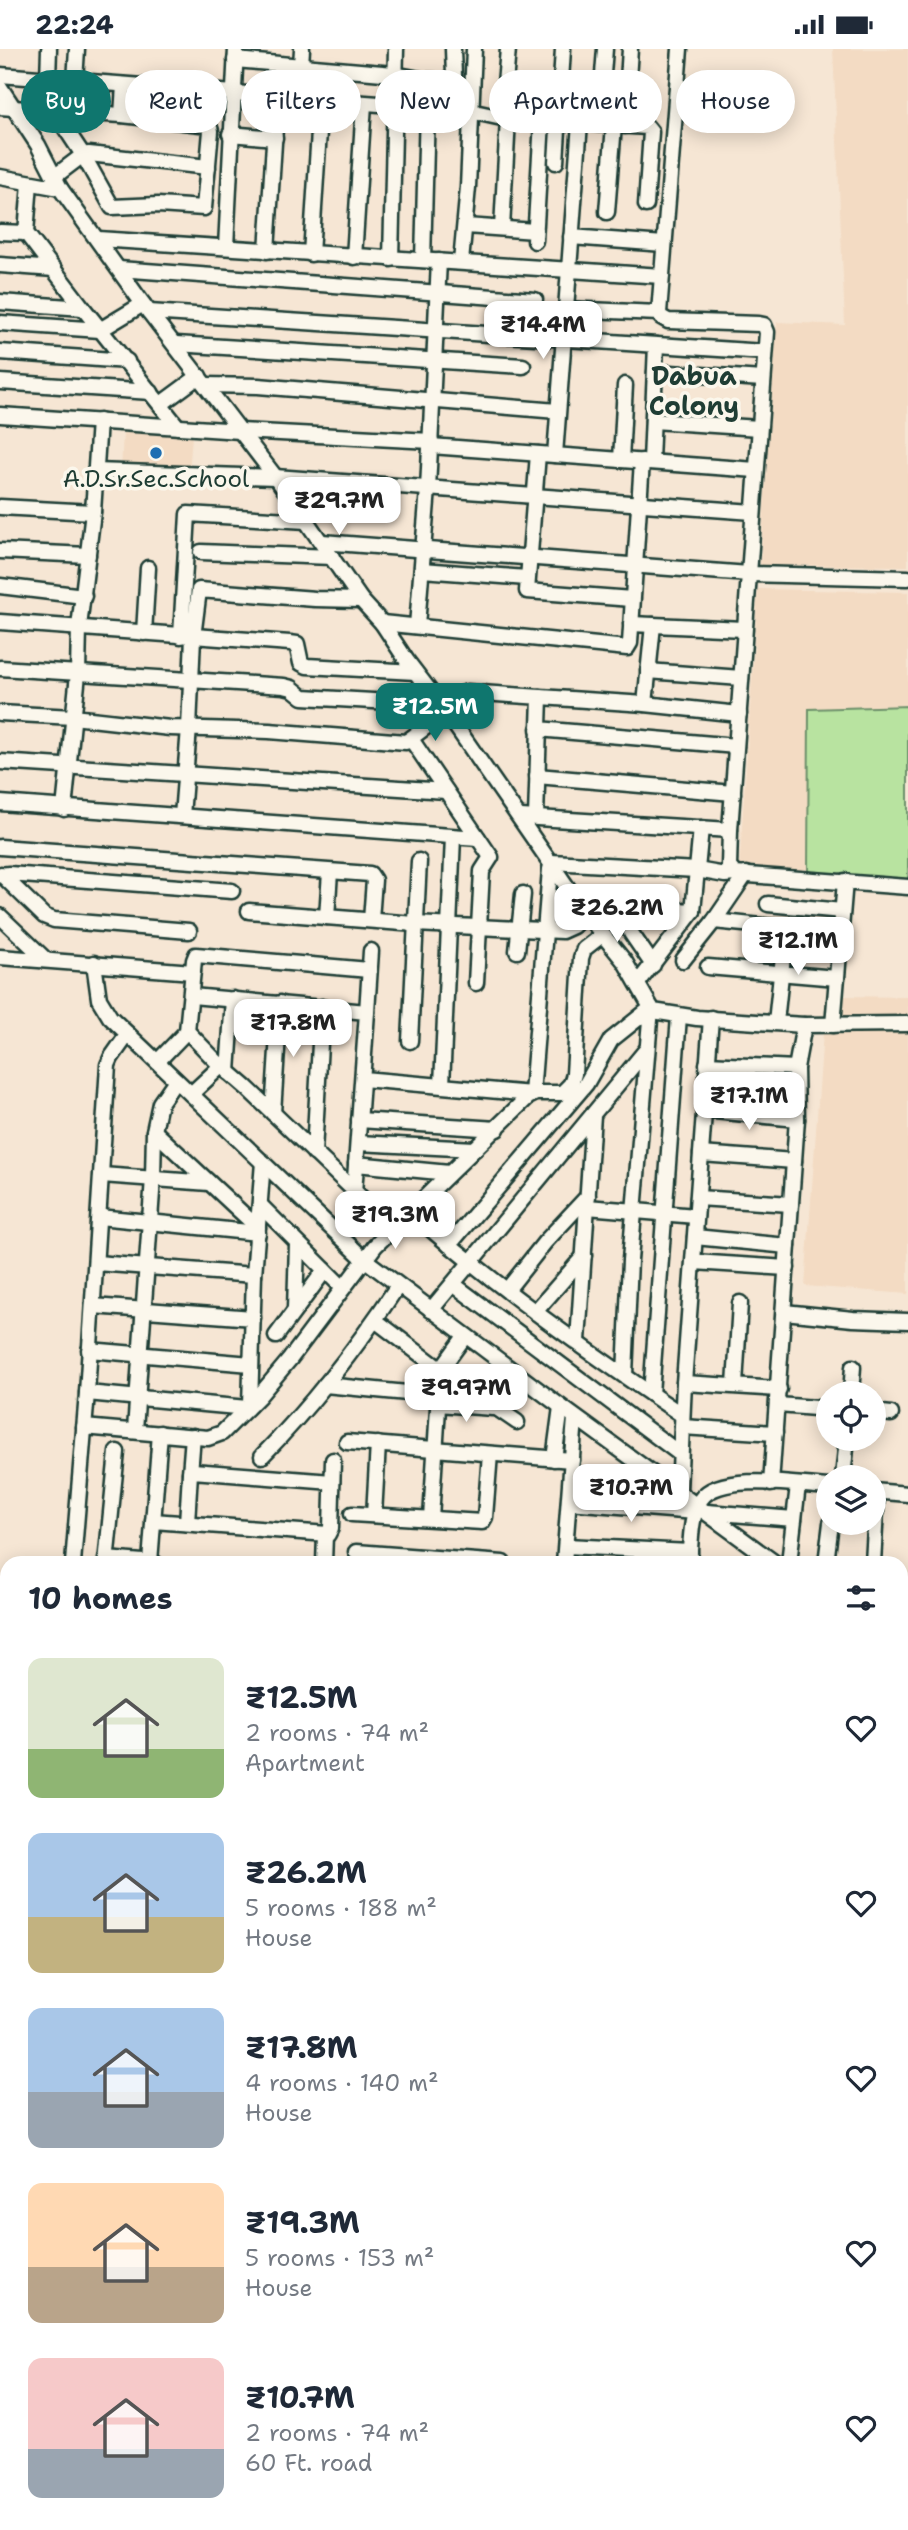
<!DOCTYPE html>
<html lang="en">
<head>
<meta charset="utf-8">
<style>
	:root { --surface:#fff; --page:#f6f6f7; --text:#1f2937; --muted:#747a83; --accent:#0f766e }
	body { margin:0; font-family:"Shantell Sans",sans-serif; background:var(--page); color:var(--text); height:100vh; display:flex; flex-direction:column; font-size:26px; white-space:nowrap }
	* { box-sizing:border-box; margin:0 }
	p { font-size:23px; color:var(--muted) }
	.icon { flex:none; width:38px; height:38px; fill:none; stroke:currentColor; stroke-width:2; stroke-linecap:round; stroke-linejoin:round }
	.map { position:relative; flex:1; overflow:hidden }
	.side { position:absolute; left:0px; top:1507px; width:908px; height:975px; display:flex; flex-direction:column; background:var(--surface); border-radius:21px 21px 0 0; box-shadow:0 4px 18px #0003 }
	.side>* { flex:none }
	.guide { position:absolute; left:21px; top:21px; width:866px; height:63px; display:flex; gap:14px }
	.buttons { position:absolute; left:816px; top:1332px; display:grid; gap:14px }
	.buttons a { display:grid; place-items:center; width:70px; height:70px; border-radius:50%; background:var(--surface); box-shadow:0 4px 18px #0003; font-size:35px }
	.price { position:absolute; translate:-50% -60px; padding:0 16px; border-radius:14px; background:#fff; color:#222; font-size:23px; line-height:46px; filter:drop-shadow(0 2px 4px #0008) }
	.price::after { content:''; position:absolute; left:50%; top:42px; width:21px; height:16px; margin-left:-10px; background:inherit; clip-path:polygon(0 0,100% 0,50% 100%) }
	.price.on { background:var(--accent); color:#fff }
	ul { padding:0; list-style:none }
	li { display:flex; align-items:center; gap:21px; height:175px; padding:0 28px }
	li span { display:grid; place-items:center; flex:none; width:196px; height:140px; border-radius:14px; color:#555 }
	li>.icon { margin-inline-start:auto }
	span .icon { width:84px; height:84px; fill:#fffc; stroke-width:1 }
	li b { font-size:30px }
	h2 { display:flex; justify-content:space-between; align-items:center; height:84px; padding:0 28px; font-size:30px }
	.chip { padding:0 24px; border-radius:32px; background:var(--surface); box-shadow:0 4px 18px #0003; font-size:24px; line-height:63px }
	.chip.on { background:var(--accent); color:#fff }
	.status { display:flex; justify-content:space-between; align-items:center; height:49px; padding:0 35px; background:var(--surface); direction:ltr }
	.status svg { height:19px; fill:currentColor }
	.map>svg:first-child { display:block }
	.built { fill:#f3dbc3 }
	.green { fill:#b8e3a0; stroke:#6c906a; stroke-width:2 }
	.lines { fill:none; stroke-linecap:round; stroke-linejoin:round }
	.minor-casing { stroke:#1f3d34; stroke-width:19 }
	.minor { stroke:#fbf7ec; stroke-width:14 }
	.poi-dot { fill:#1f6fb2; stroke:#fbf7ec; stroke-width:2.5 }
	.labels { text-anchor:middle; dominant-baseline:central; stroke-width:7; stroke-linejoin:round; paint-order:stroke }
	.poi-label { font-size:24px; fill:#1f3d34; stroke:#fbf7ec }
	.neighbourhood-label { font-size:26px; font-weight:bold; fill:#1f3d34; stroke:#fbf7ec }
</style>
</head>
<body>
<div class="status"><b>22:24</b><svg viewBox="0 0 49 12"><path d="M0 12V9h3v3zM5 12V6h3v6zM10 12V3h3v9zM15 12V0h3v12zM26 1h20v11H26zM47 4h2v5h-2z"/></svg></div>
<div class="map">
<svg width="908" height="2481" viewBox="0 0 908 2481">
	<rect width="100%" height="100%" fill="#f6e6d4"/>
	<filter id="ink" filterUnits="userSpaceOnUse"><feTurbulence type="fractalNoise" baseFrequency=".0143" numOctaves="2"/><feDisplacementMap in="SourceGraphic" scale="14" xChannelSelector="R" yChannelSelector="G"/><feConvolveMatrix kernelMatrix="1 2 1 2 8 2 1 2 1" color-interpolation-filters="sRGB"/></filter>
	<g filter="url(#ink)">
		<g class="built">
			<path d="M833,0H908V517L760,516L777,273L845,276Z"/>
			<path d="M123,383L192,387L189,425L121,422Z"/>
			<path d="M758,540L908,543V657L809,660L808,825L739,821Z"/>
			<path d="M843,947L908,948V1245L805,1237L823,983H841Z"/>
		</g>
		<path class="green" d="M908,657V831L808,825L809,660Z"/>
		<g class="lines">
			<g class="minor-casing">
				<g id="minor">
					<path d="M680,0L659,264L661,268L668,272L759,275L764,276L767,283L730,781L729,818L735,825L908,838"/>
					<path d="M235,11L394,25L425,31L449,32L454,27L453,0"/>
					<path d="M0,26L470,62L502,69L647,78L651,83L646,156"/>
					<path d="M48,30L49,0"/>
					<path d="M75,32L77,0"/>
					<path d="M0,38L38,96L60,139L143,255L280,434L361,551L382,574L407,612L446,663L583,861L625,913L653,962L697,969L804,976L908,975"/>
					<path d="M299,49L302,0"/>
					<path d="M0,58L54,62L83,106L112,158L158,156L204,159L211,82L209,76L122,66L54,62"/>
					<path d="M122,66L124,36"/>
					<path d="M502,69L508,0"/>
					<path d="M599,75L605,0"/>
					<path d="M625,77L630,0"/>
					<path d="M230,85L275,89"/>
					<path d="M556,113L563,0"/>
					<path d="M0,128L60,139"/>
					<path d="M54,128L83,106L89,105L208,118"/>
					<path d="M30,134L26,184L83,259L178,378"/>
					<path d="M607,163L614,76"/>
					<path d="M466,177L535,182"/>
					<path d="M502,179L508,70"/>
					<path d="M0,183L26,184"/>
					<path d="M571,188L664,195"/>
					<path d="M98,190L662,227"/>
					<path d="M535,192L542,72"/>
					<path d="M226,198L236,0"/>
					<path d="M267,202L277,48"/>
					<path d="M311,205L321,52"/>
					<path d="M354,208L364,55"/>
					<path d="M391,210L396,0"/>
					<path d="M423,211L427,59"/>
					<path d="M461,213L468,138L474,0"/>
					<path d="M0,216L54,220"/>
					<path d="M119,220L535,251"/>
					<path d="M0,253L83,259"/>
					<path d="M564,260L659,264"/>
					<path d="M149,263L765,303"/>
					<path d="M0,274L100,281L143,255"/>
					<path d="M176,295L523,317"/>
					<path d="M0,303L127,312"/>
					<path d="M655,323L763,330"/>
					<path d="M0,333L151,343"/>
					<path d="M206,336L258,337L557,362"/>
					<path d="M161,355L199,327"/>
					<path d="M0,366L240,382L431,392"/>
					<path d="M653,372L759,379"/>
					<path d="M431,397L756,421"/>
					<path d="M538,405L527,542L632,550"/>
					<path d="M555,406L580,74"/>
					<path d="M621,411L625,336"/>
					<path d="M651,412L656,296"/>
					<path d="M95,422L275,428L753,463"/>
					<path d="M0,458L93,463"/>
					<path d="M322,493L749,525L908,529"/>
					<path d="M0,502L88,506"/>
					<path d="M201,503L332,508"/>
					<path d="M422,521L527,529"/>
					<path d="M0,537L84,547"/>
					<path d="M0,573L290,594L297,595L301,614L307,617L415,623"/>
					<path d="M382,574L627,599L630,594L642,412"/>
					<path d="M631,575L744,580"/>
					<path d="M417,577L428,440L439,212"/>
					<path d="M144,584L148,519"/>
					<path d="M181,587L188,465L307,472"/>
					<path d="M0,619L284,637L292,639L303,648L408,654L433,647"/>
					<path d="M648,622L741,629"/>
					<path d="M439,654L467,643L645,655L739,665"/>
					<path d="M645,655L653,576"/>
					<path d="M0,664L73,668L170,679L269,682L406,693L446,663"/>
					<path d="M538,680L736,697"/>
					<path d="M411,690L491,808L482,822L476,934"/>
					<path d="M0,713L446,742"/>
					<path d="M537,727L733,744"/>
					<path d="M0,754L478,789"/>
					<path d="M64,760L78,625L79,578L93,463L99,372"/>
					<path d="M182,767L189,679L193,588L199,541L315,550L361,551"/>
					<path d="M521,768L730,781"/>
					<path d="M536,768L540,648"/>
					<path d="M0,798L370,825L374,831L371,871"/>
					<path d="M551,813L697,821L725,826L735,825"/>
					<path d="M1,825L44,867L54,871L189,882"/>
					<path d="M0,826L9,825L232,842"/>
					<path d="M579,855L693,862"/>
					<path d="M768,855L842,862"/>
					<path d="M632,859L631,884L653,916"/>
					<path d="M249,862L415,875L562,882L573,877L585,865"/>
					<path d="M0,867L45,910"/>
					<path d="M327,868L330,823"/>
					<path d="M714,872L840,885"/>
					<path d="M517,902L523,845"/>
					<path d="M0,908L193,923"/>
					<path d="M683,911L714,872L746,825"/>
					<path d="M94,914L99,950L110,968L364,1210L552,1351L775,1514"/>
					<path d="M708,918L837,929"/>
					<path d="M638,934L693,862L701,779"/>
					<path d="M192,947L367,963L354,1144"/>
					<path d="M367,963L371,902"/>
					<path d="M776,973L786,879"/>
					<path d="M833,976L845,832"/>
					<path d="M187,982L217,1013L247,1039L393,1179"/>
					<path d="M410,992L419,812"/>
					<path d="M158,1012L187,982L194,911L196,906L369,921"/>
					<path d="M707,1015L796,1019"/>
					<path d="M228,1023L233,950"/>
					<path d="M363,1030L532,1045L550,820"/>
					<path d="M442,1036L453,788"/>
					<path d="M191,1045L221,1017"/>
					<path d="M704,1061L797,1070"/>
					<path d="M273,1064L280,954"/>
					<path d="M359,1071L497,1080"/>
					<path d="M154,1082L258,1179"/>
					<path d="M358,1094L475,1100"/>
					<path d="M314,1104L322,958"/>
					<path d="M701,1105L794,1112"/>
					<path d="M356,1115L449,1124"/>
					<path d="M102,1126L209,1134"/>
					<path d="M698,1149L791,1155"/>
					<path d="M260,1156L343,1239"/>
					<path d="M587,1158L696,1167"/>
					<path d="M411,1163C495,1237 588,1303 682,1366"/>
					<path d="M99,1168L258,1184"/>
					<path d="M695,1188L788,1197"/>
					<path d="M449,1196L586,1035L611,991L651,959"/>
					<path d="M694,1213L787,1219"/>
					<path d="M96,1214L254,1226"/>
					<path d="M453,1235L680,1405"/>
					<path d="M507,1241L545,1193L588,1147"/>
					<path d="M93,1257L253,1269"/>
					<path d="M295,1260L297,1195"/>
					<path d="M431,1261L646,1001"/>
					<path d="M535,1263L584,1207"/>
					<path d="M784,1263L853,1270L908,1272"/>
					<path d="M375,1271L441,1321L517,1373"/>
					<path d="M276,1287L325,1221"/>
					<path d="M578,1292L593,1066"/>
					<path d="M89,1301L251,1315"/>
					<path d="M625,1326L630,1211L651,959"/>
					<path d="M684,1334L779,1340"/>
					<path d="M325,1336L438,1347"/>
					<path d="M735,1336L740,1254"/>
					<path d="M87,1344L247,1359"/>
					<path d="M851,1344L853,1318"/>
					<path d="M651,1345L679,967"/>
					<path d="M438,1355L493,1359"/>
					<path d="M250,1356L254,1226L263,1113"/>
					<path d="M778,1356L828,1360"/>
					<path d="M873,1363L891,1365"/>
					<path d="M84,1378L208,1389L222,1384L259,1347L290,1310L375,1197L528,1048L536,1044H562L571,1035L574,1025L581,909L584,900L602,886"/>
					<path d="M682,1378L775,1384"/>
					<path d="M135,1381L153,1129L154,1082L160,1054L176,1031"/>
					<path d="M347,1393L572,1411"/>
					<path d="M262,1407C313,1355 357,1298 397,1238"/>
					<path d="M554,1410L561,1358"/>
					<path d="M190,1424L193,1387"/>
					<path d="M843,1428L847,1390"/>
					<path d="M771,1435L797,1070L796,1019L804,976"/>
					<path d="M679,1442L684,1334L711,969"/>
					<path d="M873,1442L908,1445"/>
					<path d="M569,1453L696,1463"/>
					<path d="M707,1463L794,1470"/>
					<path d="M352,1465L482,1473L485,1468L490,1405"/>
					<path d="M374,1466L378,1395"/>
					<path d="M431,1469L440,1327L444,1316L465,1287"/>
					<path d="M153,1472L328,1485L331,1479L333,1411"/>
					<path d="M187,1474L190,1424L193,1422L332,1433"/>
					<path d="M566,1497L690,1503"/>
					<path d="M356,1503L503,1514"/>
					<path d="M106,1510L155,1514"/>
					<path d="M150,1513L160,1384"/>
					<path d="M73,1514L87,1344L108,1016L111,1009L128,985"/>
					<path d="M106,1514L117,1403"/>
					<path d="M324,1514L325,1486"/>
					<path d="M564,1514L575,1369"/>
					<path d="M689,1514C691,1494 690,1467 701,1450C720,1423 798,1436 828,1438"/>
					<path d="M789,1514L798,1436"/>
					<path d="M826,1514L831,1474"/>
					<path d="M873,1514L877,1443"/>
					<path d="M901,1541H908"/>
					<path d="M901,1588L908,1589"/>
					<path d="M901,1607L908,1612"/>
					<path d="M901,1679H908"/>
					<path d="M901,1706L908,1707"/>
					<path d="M5,1750H7"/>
					<path d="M901,1751L908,1752"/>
					<path d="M3,1778H7"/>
					<path d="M901,1793L908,1794"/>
					<path d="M901,1831H908"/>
					<path d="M901,1877H908"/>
					<path d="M901,1906L908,1907"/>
					<path d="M901,1952H908"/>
					<path d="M0,1984L7,1926"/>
					<path d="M0,1998H7"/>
					<path d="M901,1998L908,1999"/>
					<path d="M0,2032L7,2033"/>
					<path d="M901,2057L908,2062"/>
					<path d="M0,2076L7,2077"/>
					<path d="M908,2079L905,2124L908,2129"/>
					<path d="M901,2171L908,2172"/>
					<path d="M0,2206L7,2207"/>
					<path d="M901,2246L908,2247"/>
					<path d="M0,2255L7,2256"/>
					<path d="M901,2285H908"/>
					<path d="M0,2298L7,2299"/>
					<path d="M901,2316H908"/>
					<path d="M0,2345L7,2346"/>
					<path d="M901,2363H908"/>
					<path d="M0,2385L7,2386"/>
					<path d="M901,2400L908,2401"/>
					<path d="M0,2408L7,2409"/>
					<path d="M295,2481V2474"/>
					<path d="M389,2481V2474"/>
					<path d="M512,2481L513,2474"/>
					<path d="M574,2481L575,2474"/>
					<path d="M615,2481L616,2474"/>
					<path d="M656,2481V2474"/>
					<path d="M688,2481V2474"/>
					<path d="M752,2481L753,2474"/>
					<path d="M777,2481L778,2474"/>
					<path d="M835,2481L836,2474"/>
					<path d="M864,2481L865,2474"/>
				</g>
			</g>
			<use href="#minor" class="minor"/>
		</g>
	</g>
	<circle class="poi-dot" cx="156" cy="404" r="7"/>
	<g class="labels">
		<g class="poi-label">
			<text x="156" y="430">A.D.Sr.Sec.School</text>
		</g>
		<g class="neighbourhood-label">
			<text x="694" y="326">Dabua<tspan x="694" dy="30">Colony</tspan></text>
		</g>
	</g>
</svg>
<div class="buttons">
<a><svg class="icon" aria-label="locate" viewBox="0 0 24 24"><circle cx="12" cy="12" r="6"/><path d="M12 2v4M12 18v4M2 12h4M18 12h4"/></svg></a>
<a><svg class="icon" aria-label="layers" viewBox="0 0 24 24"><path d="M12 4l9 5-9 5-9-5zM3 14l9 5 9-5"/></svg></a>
</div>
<b class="price" style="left:543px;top:312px">₹14.4M</b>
<b class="price" style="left:339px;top:488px">₹29.7M</b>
<b class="price on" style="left:435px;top:694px">₹12.5M</b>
<b class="price" style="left:617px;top:895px">₹26.2M</b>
<b class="price" style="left:798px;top:928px">₹12.1M</b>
<b class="price" style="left:293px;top:1010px">₹17.8M</b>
<b class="price" style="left:749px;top:1083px">₹17.1M</b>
<b class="price" style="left:395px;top:1202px">₹19.3M</b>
<b class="price" style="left:466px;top:1375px">₹9.97M</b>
<b class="price" style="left:631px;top:1475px">₹10.7M</b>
<div class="guide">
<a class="chip on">Buy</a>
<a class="chip">Rent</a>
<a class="chip">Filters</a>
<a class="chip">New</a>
<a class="chip">Apartment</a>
<a class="chip">House</a>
</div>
<section class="side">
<h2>10 homes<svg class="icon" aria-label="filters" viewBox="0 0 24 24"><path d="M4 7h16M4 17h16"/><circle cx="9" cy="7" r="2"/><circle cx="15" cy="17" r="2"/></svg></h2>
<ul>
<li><span style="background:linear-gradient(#dfe7d0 65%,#8fb573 0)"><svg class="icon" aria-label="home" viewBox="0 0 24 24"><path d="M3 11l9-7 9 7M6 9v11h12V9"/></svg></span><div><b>₹12.5M</b><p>2 rooms · 74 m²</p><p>Apartment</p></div><svg class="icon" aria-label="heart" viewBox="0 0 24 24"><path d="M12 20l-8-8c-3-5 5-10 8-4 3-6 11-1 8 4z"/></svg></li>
<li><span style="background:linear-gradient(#a9c7e8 60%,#c2b280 0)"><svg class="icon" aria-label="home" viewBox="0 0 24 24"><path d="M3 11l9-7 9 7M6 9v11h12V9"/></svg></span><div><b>₹26.2M</b><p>5 rooms · 188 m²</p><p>House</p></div><svg class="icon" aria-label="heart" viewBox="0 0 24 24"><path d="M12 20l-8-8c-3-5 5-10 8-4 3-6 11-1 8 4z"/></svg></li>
<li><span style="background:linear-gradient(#a9c7e8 60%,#9aa5b1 0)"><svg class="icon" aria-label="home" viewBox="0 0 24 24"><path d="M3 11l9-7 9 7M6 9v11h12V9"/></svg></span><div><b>₹17.8M</b><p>4 rooms · 140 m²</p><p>House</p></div><svg class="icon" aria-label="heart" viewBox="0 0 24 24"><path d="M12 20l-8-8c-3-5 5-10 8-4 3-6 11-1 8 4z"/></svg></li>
<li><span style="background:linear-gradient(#ffd9b3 60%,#b9a48a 0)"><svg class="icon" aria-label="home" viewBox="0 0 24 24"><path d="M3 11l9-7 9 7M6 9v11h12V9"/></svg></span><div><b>₹19.3M</b><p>5 rooms · 153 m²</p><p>House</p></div><svg class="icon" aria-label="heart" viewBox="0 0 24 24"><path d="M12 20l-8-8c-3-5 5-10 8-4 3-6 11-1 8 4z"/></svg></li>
<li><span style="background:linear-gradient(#f6c9c9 65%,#9aa5b1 0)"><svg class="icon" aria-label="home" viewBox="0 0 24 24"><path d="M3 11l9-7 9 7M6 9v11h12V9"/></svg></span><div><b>₹10.7M</b><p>2 rooms · 74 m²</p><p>60 Ft. road</p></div><svg class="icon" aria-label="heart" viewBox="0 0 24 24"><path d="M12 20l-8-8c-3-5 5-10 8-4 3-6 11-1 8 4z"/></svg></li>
</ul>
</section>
</div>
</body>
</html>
